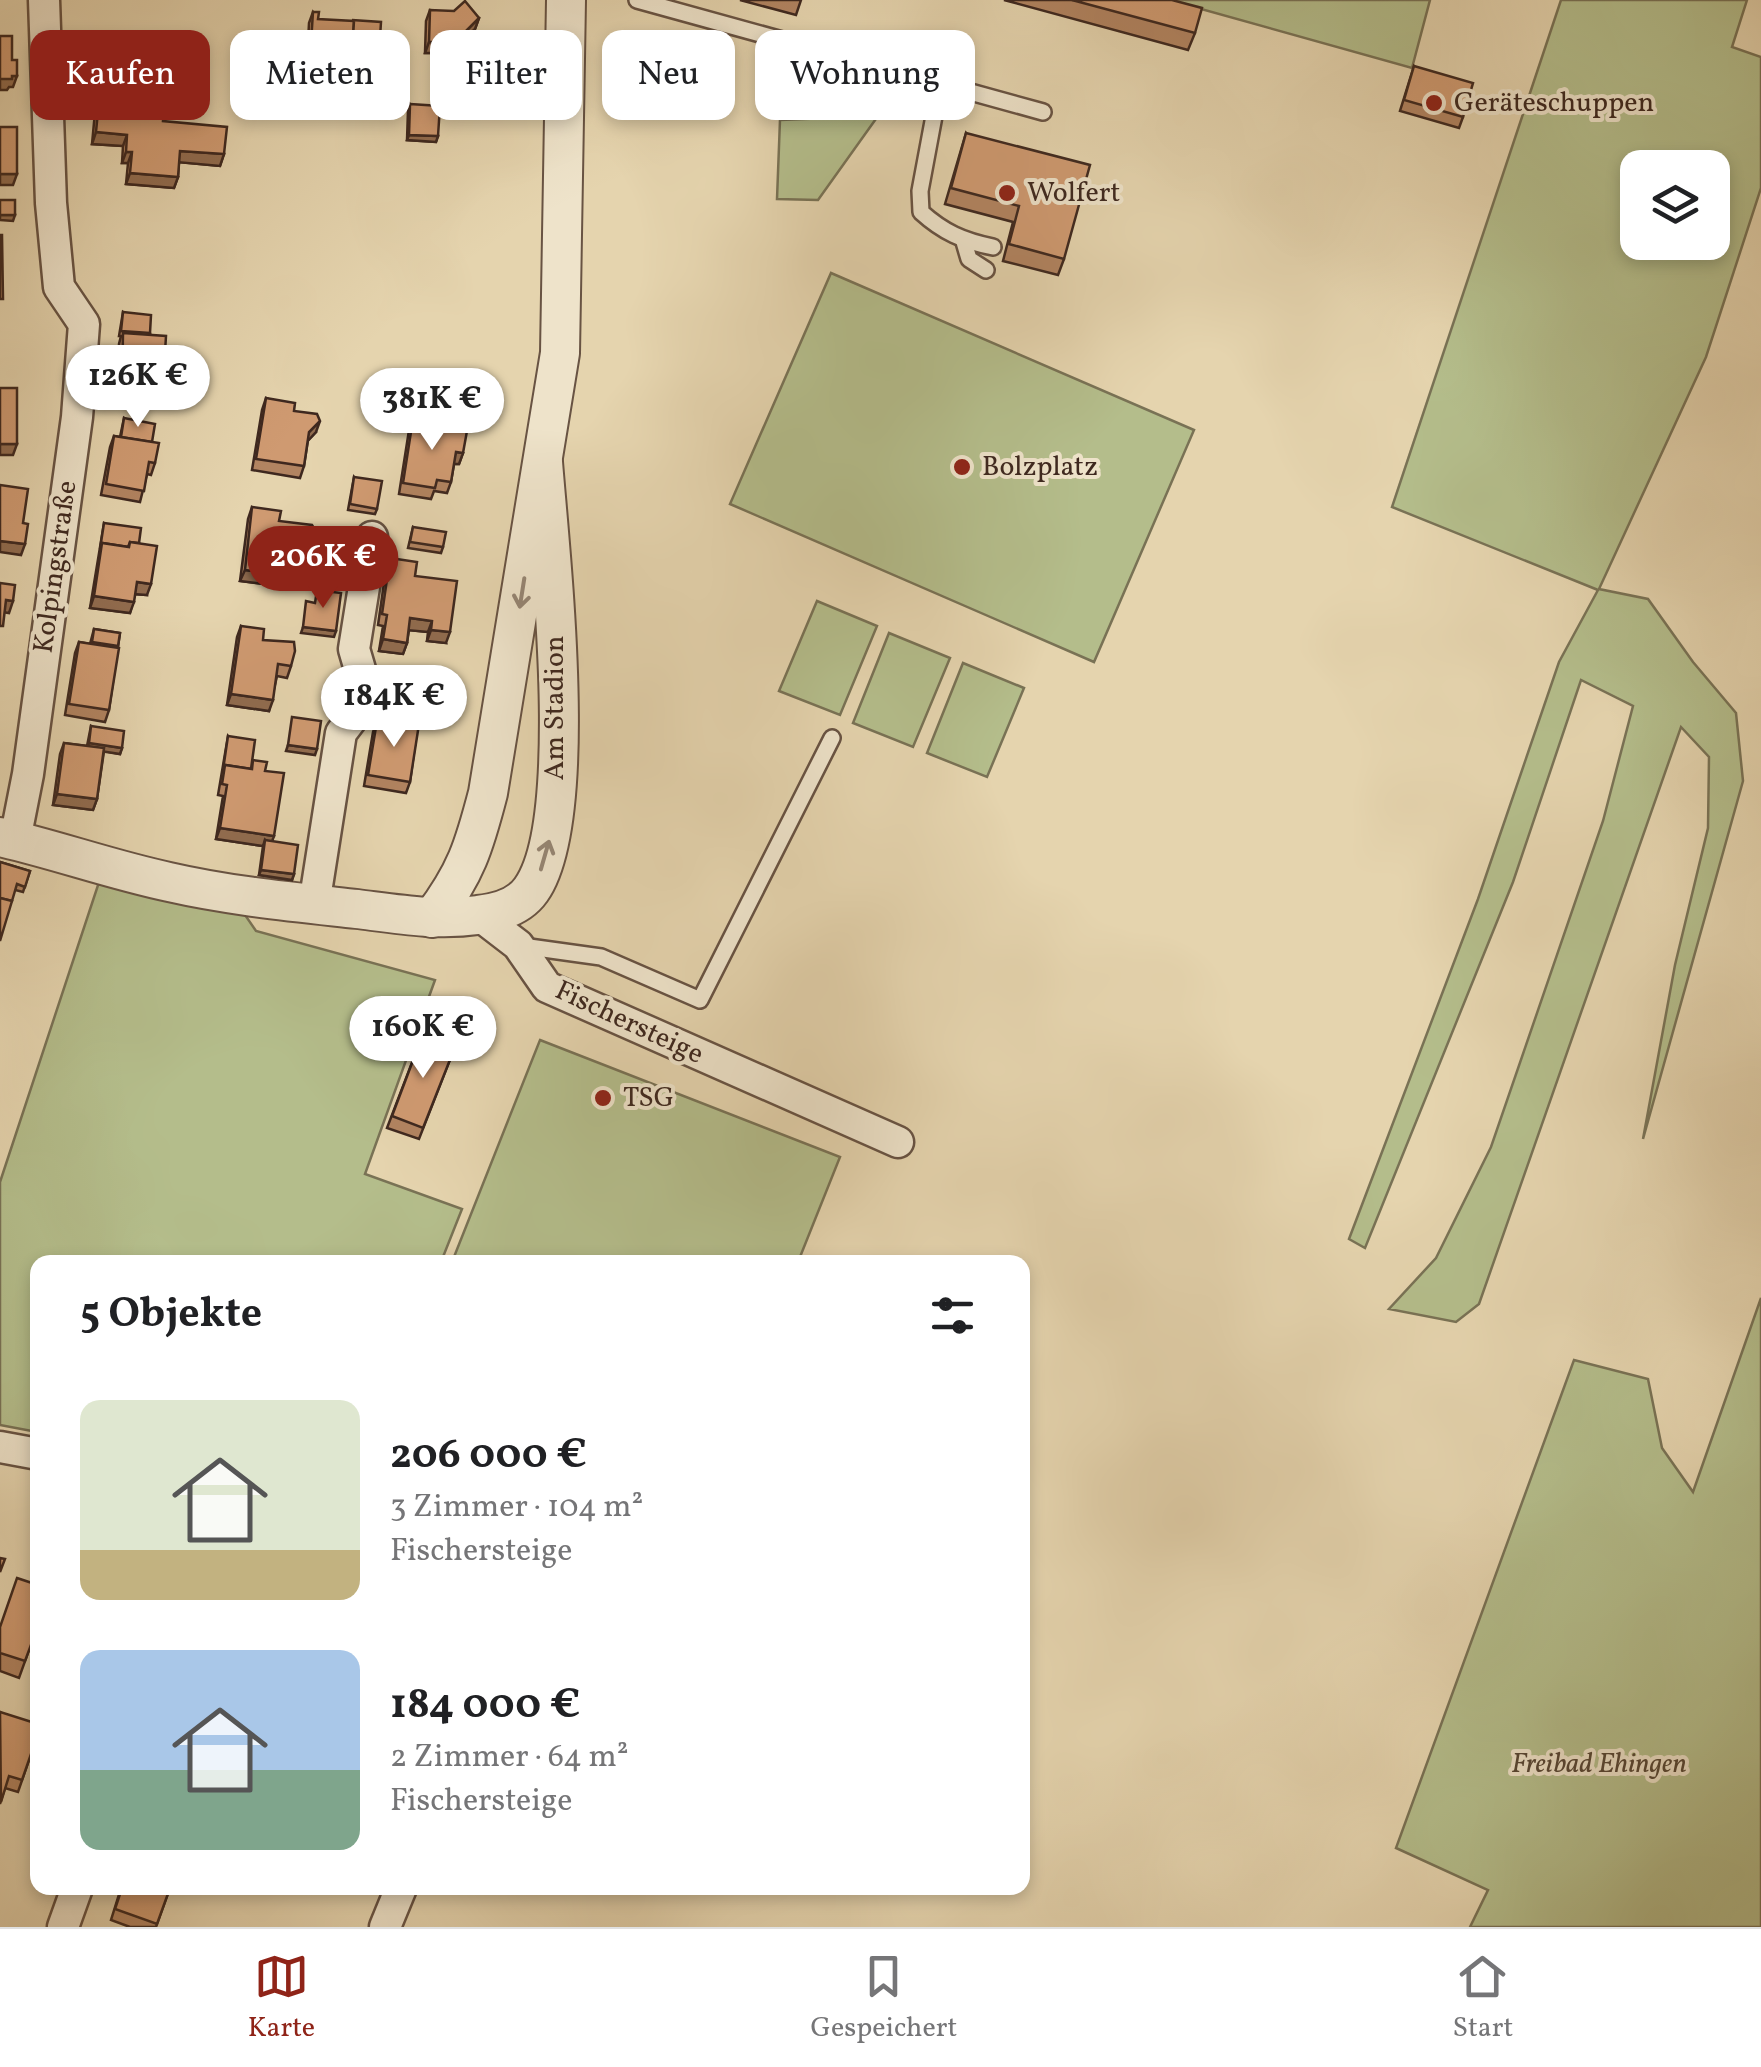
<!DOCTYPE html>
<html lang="de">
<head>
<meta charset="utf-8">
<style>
	:root { --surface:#fff; --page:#f6f6f6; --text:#202124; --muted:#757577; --line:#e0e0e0; --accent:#8f2418 }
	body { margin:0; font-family:Vollkorn,serif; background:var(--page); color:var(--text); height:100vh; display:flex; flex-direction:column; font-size:38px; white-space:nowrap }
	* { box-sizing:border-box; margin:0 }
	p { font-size:32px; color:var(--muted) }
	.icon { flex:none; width:55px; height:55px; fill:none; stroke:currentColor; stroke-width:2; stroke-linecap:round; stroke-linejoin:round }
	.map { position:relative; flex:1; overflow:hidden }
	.sheet { position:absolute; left:30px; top:1255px; width:1000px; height:640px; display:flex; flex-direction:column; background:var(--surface); border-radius:20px; box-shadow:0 5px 15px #0003 }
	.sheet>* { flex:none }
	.top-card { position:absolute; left:30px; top:30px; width:1000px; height:90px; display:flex; gap:20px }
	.fabs { position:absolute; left:1620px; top:150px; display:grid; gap:20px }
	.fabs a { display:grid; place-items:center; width:110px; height:110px; border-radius:20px; background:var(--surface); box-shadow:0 5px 15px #0003; font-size:50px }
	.price { position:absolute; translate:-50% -85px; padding:0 22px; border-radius:35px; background:#fff; color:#222; font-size:32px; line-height:65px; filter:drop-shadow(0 2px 5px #0008) }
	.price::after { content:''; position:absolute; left:50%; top:60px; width:30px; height:22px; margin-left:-15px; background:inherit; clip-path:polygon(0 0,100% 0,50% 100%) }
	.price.selected { background:var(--accent); color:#fff }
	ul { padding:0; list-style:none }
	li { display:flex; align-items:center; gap:30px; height:250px; padding:0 50px }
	li span { display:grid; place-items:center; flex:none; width:280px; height:200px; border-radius:20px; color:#555 }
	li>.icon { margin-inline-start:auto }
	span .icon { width:120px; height:120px; fill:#fffc; stroke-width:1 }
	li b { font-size:42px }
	h2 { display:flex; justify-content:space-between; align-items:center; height:120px; padding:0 50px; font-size:42px }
	.tag { padding:0 35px; border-radius:20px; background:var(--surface); box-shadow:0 5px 15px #0003; font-size:35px; line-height:90px }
	.tag.selected { background:var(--accent); color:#fff }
	.dock { display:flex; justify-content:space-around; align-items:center; height:140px; border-top:2px solid var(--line); background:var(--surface); font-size:28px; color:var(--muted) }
	.dock a { display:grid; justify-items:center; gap:5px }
	.dock .selected { color:var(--accent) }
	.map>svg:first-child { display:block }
	.green { fill:#b4bd8b; stroke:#797255; stroke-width:2.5; fill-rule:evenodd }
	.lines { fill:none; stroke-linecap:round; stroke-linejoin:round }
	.service-casing { stroke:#685343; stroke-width:20 }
	.minor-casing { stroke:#685343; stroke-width:35 }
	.tertiary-casing { stroke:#685343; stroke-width:42 }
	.service { stroke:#eee3ca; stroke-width:15 }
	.minor { stroke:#eee3ca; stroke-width:30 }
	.tertiary { stroke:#eee3ca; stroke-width:38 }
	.wall { fill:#b28461; stroke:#3e281f; stroke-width:2.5 }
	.shaded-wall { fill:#916c4f; stroke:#3e281f; stroke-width:2.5 }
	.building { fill:#cf9a71; stroke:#3e281f; stroke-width:2.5 }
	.oneway { stroke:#968674 }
	.poi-dot { fill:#8f2418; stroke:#eee3ca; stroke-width:4 }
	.labels { text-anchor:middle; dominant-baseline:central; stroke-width:8; stroke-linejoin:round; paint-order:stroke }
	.poi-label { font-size:28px; fill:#3e281f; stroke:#eee3ca; text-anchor:start }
	.street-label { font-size:28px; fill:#3e281f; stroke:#eee3ca }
	.park-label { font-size:28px; font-style:italic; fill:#564635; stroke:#eee3ca }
</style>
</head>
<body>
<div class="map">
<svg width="1761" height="1927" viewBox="0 0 1761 1927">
	<rect width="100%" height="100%" fill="#e5d4ae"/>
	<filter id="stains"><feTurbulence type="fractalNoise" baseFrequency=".002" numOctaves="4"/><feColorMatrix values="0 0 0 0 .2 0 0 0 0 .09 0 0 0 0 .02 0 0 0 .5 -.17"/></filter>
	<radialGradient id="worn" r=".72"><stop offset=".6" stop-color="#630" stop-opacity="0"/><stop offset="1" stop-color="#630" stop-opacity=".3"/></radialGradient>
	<g class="green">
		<path d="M1169,0H1430L1412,68Z"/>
		<path d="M1561,0H1747L1732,47L1761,57V188L1706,357L1599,589L1648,599L1693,662L1736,713L1743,781L1643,1139L1675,965L1708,828L1709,757L1681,727L1479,1304L1456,1322L1389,1309L1436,1258L1491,1147L1603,821L1633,706L1581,680L1513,882L1365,1248L1349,1239L1478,899L1559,662L1598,590L1392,507ZM1638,168H1712V242H1638Z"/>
		<path d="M878,116L818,200L777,199L780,120Z"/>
		<path d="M831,273L1194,430L1094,662L730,504Z"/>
		<path d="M817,601L877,626L840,715L779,691Z"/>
		<path d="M889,633L950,658L913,747L853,723Z"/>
		<path d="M963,663L1024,688L987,777L927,753Z"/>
		<path d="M104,867L230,893L256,931L435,980L365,1174L462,1209L441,1262H38L37,1432L0,1425V1182Z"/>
		<path d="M540,1040L840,1157L798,1262H452Z"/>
		<path d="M1761,1298V1927H1470L1488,1890L1396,1848L1574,1360L1648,1379L1662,1448L1693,1492Z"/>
	</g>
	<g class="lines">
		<g class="service-casing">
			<g id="service">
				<path d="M637,0L1043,112"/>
				<path d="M940,84L920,191L921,212C943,232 963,241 993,247"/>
				<path d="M964,242L969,259L986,270"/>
				<path d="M522,946L601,957L700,1000L832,738"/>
			</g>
		</g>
		<g class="minor-casing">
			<g id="minor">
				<path d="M15,840L28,774L77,417L84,324L59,287L51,203L44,0"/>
				<path d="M314,905L341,733L357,712L361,673L354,649L372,537"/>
				<path d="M479,915L518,945L547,987L898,1142"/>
				<path d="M0,1447L38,1454"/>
				<path d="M63,1927L77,1888"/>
				<path d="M385,1927L401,1888"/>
			</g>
		</g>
		<g class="tertiary-casing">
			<g id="tertiary">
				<path d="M0,837C57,850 112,870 169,882C230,896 294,902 357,909C397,914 437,921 478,915C497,913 519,907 531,890C581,820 550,553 543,462"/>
				<path d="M432,918C466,873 474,847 488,793L560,353L566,0"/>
			</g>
		</g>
		<use href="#service" class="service"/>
		<use href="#minor" class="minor"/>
		<use href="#tertiary" class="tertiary"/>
	</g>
	<g class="wall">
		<path d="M740,0H801L796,15Z"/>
		<path d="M1004,0H1172L1195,33L1188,50Z"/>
		<path d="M430,10L479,18L475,29L467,36L469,54L478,76L473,88L433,86L434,53H425L426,21Z"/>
		<path d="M313,12L318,19L379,53L377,59L352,57L348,72H341L340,91L336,103L277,99L280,45L284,34L308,43L309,23Z"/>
		<path d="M117,33L158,41L167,59L163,70H157L151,99L138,98L137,104L163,121L224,154L220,166L179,162L178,177L174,188L126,184L128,163H122L123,146L92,144L95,112L99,101H103L106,89H109L113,44Z"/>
		<path d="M1414,66L1463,117L1459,128L1400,111Z"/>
		<path d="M410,104L438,136L436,142L407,140L408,110Z"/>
		<path d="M966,133L1064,259L1058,275L1003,261L1013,222L945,204Z"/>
		<path d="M123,312L150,333L160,381L156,380L151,402L118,400L119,344L121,336H119Z"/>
		<path d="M266,398L294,411L316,432L308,440L304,466L300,478L252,470L262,410Z"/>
		<path d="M124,418L152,442L155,463L151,475L147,474L140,502L101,495L110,447L114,436L120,437Z"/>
		<path d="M413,419L463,453L459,464H454L451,482L447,493L434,491L431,499L399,494L409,430Z"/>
		<path d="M354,477L377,509L375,514L348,510Z"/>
		<path d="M252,507L279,521L317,553L313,565L306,569L293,567L288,587L240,581L248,519Z"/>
		<path d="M104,523L139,543L147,595L135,594L130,613L90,608Z"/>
		<path d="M413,527L443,547L441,553L408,548Z"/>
		<path d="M390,558L415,576L446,643L427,641L428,632L409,630L407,643L403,654L379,651L383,626L378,625L386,569Z"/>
		<path d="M241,626L263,640L291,666L287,678L277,676L269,711L227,705L237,637Z"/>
		<path d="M94,629L120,633L109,710L105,722L65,715L75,653L79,642L90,644Z"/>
		<path d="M395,683L423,687L410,782L406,793L364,786L373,732L377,721L388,723L401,721V718L389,716Z"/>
		<path d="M91,726L122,748L120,754L104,751L97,799L93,810L53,805L60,754L64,743L87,746Z"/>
		<path d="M228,736L252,765L265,771L272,841L294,874L292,880L259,875L263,846L216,839L223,796L218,795Z"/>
		<path d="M0,862L30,871L23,892L15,890Z"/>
		<path d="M423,1034L455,1047L419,1139L387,1128Z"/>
		<path d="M38,1585V1653L29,1650L19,1678L0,1671V1626Z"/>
		<path d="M0,1712L38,1734L18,1792L5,1788L0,1804Z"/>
		<path d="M121,1888H170L156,1927H130L111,1920Z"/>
	</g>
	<g class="shaded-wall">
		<path d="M479,18L475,29L460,43L465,32Z"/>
		<path d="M429,42H438L434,53H425Z"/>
		<path d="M350,51L379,53L377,59L348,57Z"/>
		<path d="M158,58L167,59L163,70L154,69Z"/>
		<path d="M342,60L352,61L348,72H338Z"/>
		<path d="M437,75L478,76L473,88L433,86Z"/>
		<path d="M12,76H17L13,87H9L7,90H0V79Z"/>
		<path d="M113,84L155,87L151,99L109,95Z"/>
		<path d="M281,88L340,91L336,103L277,99Z"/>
		<path d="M96,132L127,135L123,146L92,144Z"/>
		<path d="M409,135L438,136L436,142L407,140Z"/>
		<path d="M180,151L224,154L220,166L176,162Z"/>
		<path d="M126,152H132L128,163H122Z"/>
		<path d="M130,173L178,177L174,188L126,184Z"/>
		<path d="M0,174H17L13,185H0Z"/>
		<path d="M0,215H15L13,221L0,220Z"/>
		<path d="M157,369H164L160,381L153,380Z"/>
		<path d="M122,389L155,391L151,402L118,400Z"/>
		<path d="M320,421L316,432L305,444L309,432Z"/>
		<path d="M0,444H17L13,455H0Z"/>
		<path d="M456,452L463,453L459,464H451Z"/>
		<path d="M0,541L25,544L21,555L0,552Z"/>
		<path d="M317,553L313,565L306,569L290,567L294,556Z"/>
		<path d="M245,570L292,576L288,587L240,581Z"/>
		<path d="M137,582L151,584L147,595L133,594Z"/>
		<path d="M94,596L134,602L130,613L90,608Z"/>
		<path d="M6,600L13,601L9,613L2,612Z"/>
		<path d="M410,618L432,621L428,632L406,630Z"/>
		<path d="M303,627L336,631L334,637L301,633Z"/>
		<path d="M431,630L450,632L446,643L427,641Z"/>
		<path d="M383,639L407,643L403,654L379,651Z"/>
		<path d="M231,694L273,700L269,711L227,705Z"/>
		<path d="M391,711L403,712L401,718L389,716Z"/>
		<path d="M89,743L122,748L120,754L87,749Z"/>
		<path d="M288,745L317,749L315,755L286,751Z"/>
		<path d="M57,794L97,799L93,810L53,805Z"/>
		<path d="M220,828L274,836L270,847L265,840L263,846L216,839Z"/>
		<path d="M261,870L294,874L292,880L259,875Z"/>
	</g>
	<g class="building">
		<path d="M1072,0H1172L1202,8L1195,33Z"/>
		<path d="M465,1L479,18L465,32L470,41L469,54L479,55L478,76L437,75L438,42H429L430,10L454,11Z"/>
		<path d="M313,12H319L318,19L354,21L352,61L342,60L340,91L281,88L284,34L306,35V43H311Z"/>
		<path d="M352,20L381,22L379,53L352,52L354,21Z"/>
		<path d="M117,33L159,36L158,41L168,42L167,59L158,58L155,87L113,84Z"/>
		<path d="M0,36H12V60H17V76H12V79H0Z"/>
		<path d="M1414,66L1473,83L1463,117L1404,100Z"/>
		<path d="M106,89L138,92L137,104L104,102Z"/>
		<path d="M99,101L164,106L163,121L227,127L224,154L180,151L178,177L130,173L132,152H126L127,135L96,132Z"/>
		<path d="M410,104L440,106L438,136L409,135Z"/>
		<rect x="0" y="127" width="17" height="47"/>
		<path d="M966,133L1090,165L1064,259L1009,244L1019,206L951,188Z"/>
		<rect x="0" y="200" width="15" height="15"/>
		<path d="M0,235H2L3,299H0Z"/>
		<path d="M123,312L151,315L150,333L121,331Z"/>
		<path d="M123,333L166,336L164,369H157L155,391L122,389Z"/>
		<rect x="0" y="388" width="17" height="56"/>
		<path d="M266,398L295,403L294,411L317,414L320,421L309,432L304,466L256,459Z"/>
		<path d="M124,418L155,424L152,442L121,437Z"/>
		<path d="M413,419L467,431L463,453L456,452L451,482L437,480L435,488L403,483Z"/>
		<path d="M114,436L159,443L155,463L149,462L144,491L106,484Z"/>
		<path d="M354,477L382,481L377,509L350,504Z"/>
		<path d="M0,485L28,489L23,523L28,524L25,544L0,541Z"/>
		<path d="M252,507L281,511L279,521L312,525L319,536L317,553L310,558L294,556L292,576L245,570Z"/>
		<path d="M104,523L141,528L139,543L130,542L128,547L102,543L100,549Z"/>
		<path d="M413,527L446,532L443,547L410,542Z"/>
		<path d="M130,542L157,546L151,584L137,582L134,602L94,596L102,543L129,547Z"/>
		<path d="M390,558L417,562L415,576L457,581L450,632L431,630L432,621L410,618L407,643L383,639L387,615L382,614Z"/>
		<path d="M0,583L15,585L13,601L6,600L3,626H0Z"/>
		<path d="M317,590L341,593L336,631L303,627L306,601L315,603Z"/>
		<path d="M241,626L264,629L263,640L294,642L295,651L291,666L278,664L273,700L231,694Z"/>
		<path d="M94,629L120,633L118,646L92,642Z"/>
		<path d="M79,642L119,648L109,710L69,704Z"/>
		<path d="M395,683L423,687L418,723L402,721L403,712L391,711Z"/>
		<path d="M292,717L321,721L317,749L288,745Z"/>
		<path d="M390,719L419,724L410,782L368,775L377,721L389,723Z"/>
		<path d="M91,726L124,731L122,748L89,743Z"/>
		<path d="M228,736L255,740L251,769L225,765L223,770Z"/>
		<path d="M64,743L104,748L97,799L57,794Z"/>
		<path d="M253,760L267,762L265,771L284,773L274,836L220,828L227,785L222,784L225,765L252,769Z"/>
		<path d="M265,840L298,845L294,874L261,870Z"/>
		<path d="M0,862L30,871L25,887L17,884L12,901L0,898Z"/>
		<path d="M0,898L12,901L0,941Z"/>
		<path d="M423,1034L455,1047L423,1128L392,1116Z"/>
		<path d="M0,1558L5,1559L0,1572Z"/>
		<path d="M17,1578L38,1585V1635L35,1634L25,1661L0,1653V1627Z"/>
		<path d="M0,1712L38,1724V1734L22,1780L9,1776L1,1802Z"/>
		<path d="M122,1888H170L157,1924L115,1909Z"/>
	</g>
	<defs><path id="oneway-shaft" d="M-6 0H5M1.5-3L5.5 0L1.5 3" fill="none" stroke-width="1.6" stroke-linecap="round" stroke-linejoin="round" transform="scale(2.5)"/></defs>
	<g class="oneway">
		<use href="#oneway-shaft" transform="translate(522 593) rotate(99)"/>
		<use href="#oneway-shaft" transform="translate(545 855) rotate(-74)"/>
	</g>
	<g class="poi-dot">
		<circle cx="1434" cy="103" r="10"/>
		<circle cx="1007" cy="193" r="10"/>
		<circle cx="962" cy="467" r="10"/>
		<circle cx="603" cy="1098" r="10"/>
	</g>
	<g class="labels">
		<g class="poi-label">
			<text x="1454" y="103">Geräteschuppen</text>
			<text x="1027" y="193">Wolfert</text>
			<text x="982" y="467">Bolzplatz</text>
			<text x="623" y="1098">TSG</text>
		</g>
		<g class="street-label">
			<text transform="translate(56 567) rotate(-82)">Kolpingstraße</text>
			<text transform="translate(555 708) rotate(-90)">Am Stadion</text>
			<text transform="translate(629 1023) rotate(25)">Fischersteige</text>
		</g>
		<g class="park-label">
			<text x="1599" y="1764">Freibad Ehingen</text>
		</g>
	</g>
	<rect width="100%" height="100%" filter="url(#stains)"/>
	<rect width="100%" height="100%" fill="url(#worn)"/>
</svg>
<div class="fabs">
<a><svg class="icon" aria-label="layers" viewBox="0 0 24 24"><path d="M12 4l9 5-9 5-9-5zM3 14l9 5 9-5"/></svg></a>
</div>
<b class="price" style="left:138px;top:430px">126K €</b>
<b class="price" style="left:432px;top:453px">381K €</b>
<b class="price selected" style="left:323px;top:611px">206K €</b>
<b class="price" style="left:394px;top:750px">184K €</b>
<b class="price" style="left:423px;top:1081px">160K €</b>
<div class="top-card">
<a class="tag selected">Kaufen</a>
<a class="tag">Mieten</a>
<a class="tag">Filter</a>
<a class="tag">Neu</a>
<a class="tag">Wohnung</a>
</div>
<section class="sheet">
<h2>5 Objekte<svg class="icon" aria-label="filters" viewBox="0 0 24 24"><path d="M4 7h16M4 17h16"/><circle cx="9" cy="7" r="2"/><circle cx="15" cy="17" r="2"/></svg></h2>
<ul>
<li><span style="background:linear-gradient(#dfe7d0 75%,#c2b280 0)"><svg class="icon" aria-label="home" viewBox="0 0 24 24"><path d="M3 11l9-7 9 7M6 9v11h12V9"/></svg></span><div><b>206 000 €</b><p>3 Zimmer · 104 m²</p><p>Fischersteige</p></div></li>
<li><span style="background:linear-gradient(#a9c7e8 60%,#7fa58c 0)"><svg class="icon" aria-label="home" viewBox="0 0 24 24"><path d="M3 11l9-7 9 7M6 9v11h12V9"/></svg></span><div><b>184 000 €</b><p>2 Zimmer · 64 m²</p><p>Fischersteige</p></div></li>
</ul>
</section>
</div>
<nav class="dock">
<a class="selected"><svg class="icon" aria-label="map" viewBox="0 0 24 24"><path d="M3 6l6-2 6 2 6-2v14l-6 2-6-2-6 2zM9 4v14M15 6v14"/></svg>Karte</a>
<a><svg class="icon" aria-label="saved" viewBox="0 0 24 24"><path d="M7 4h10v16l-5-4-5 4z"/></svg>Gespeichert</a>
<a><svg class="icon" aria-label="home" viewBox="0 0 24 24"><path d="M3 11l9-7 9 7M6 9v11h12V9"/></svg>Start</a>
</nav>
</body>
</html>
